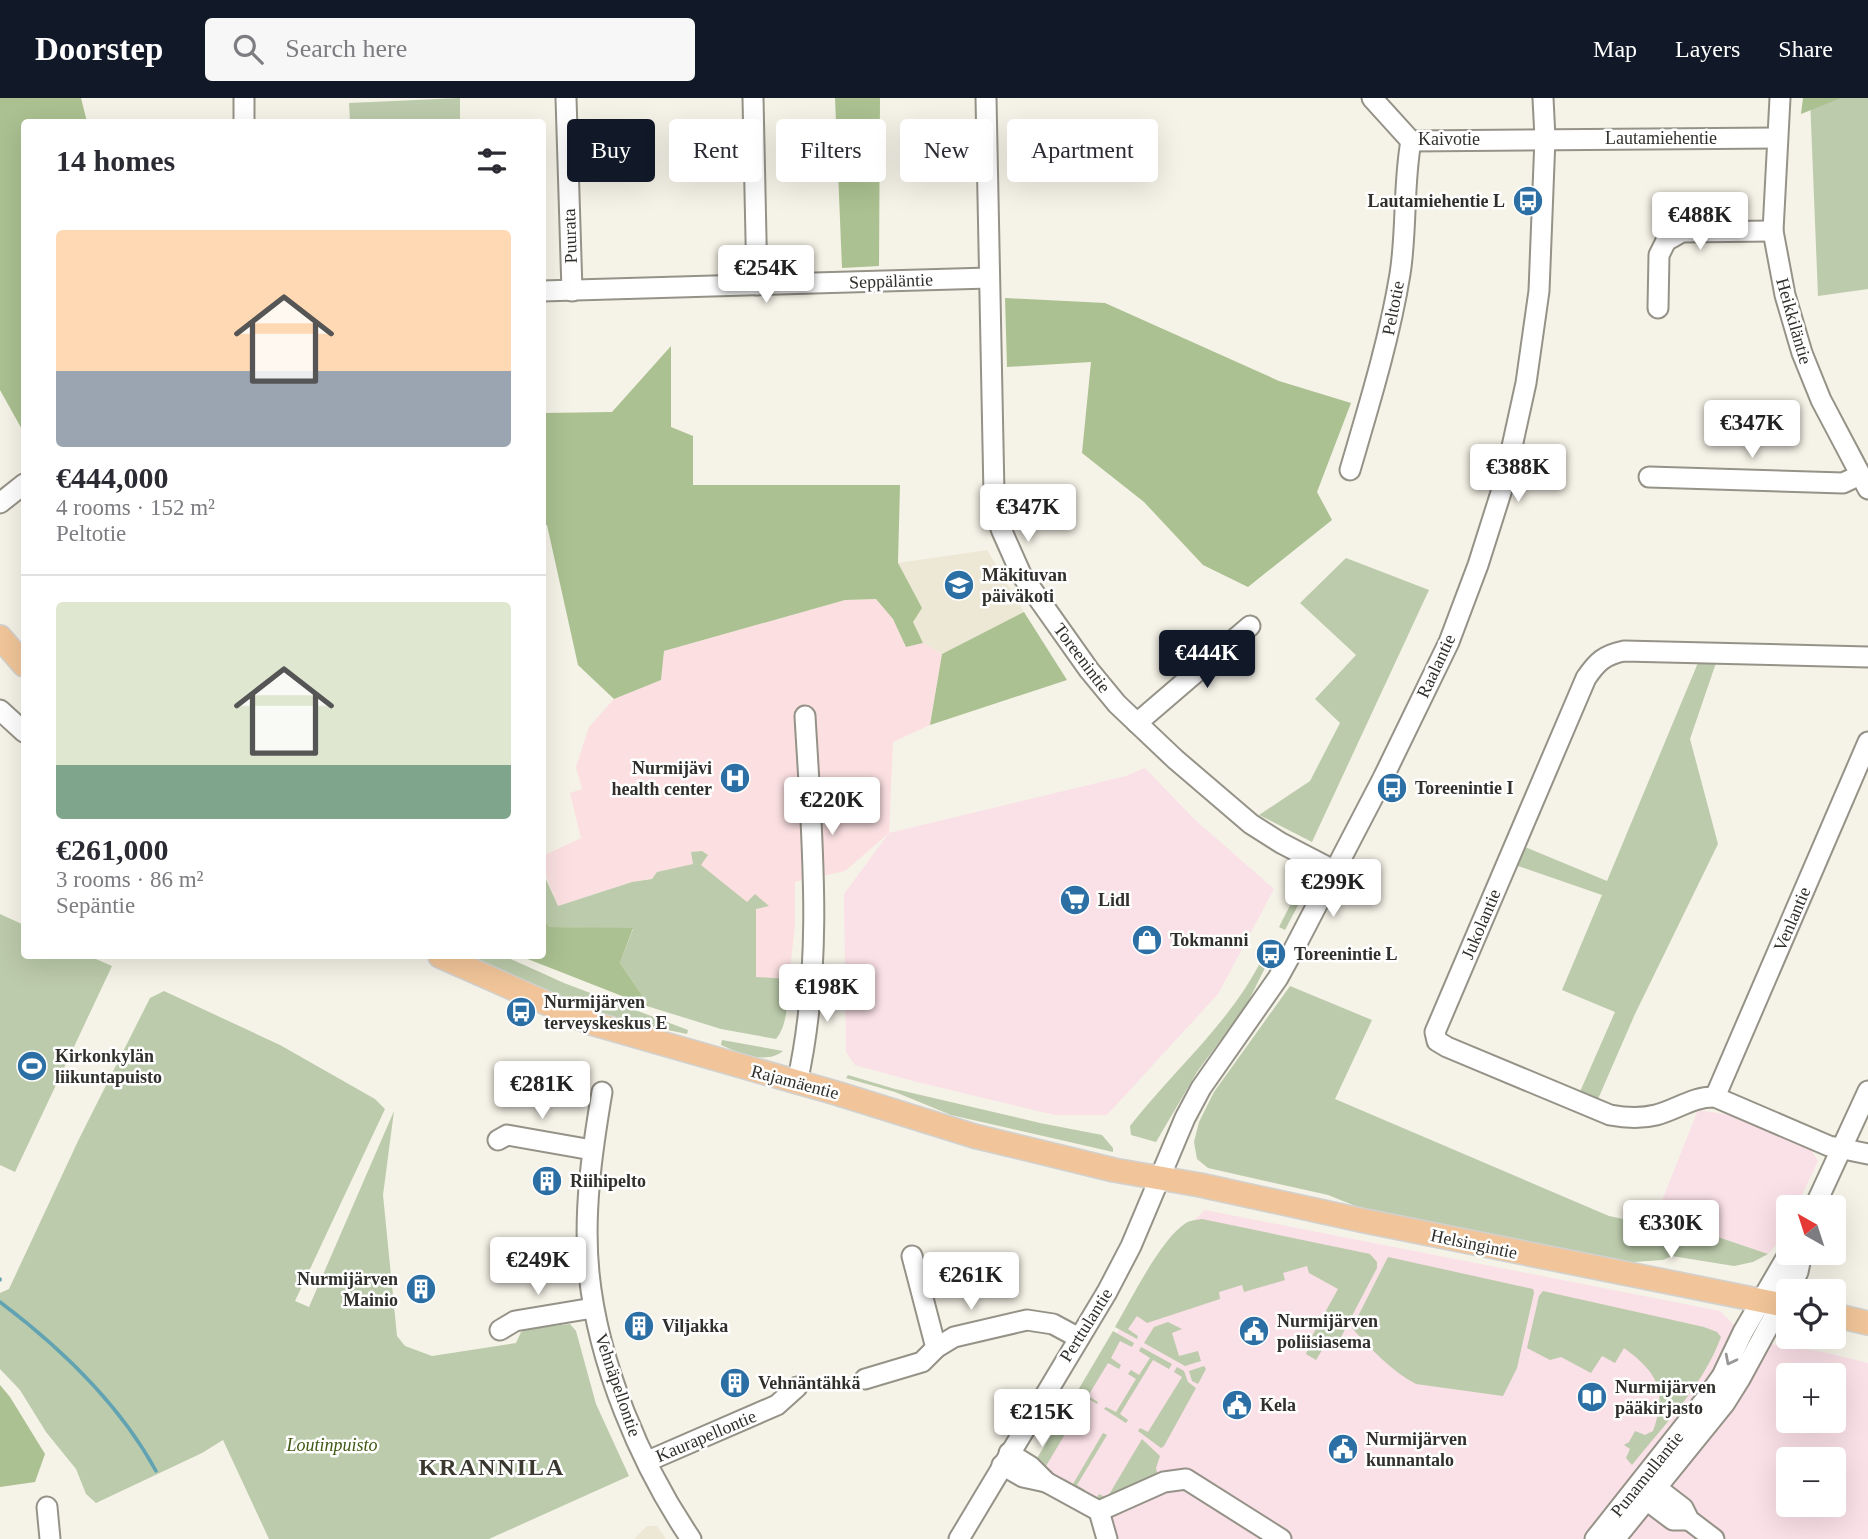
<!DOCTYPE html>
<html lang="en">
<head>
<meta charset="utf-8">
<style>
	:root { --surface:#fff; --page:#f7f7f7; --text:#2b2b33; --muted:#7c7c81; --line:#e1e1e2; --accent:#111827 }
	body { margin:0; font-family:Georgia,serif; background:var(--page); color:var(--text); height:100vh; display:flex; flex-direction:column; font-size:26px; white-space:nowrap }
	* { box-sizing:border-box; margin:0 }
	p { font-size:23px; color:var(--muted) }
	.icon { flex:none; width:38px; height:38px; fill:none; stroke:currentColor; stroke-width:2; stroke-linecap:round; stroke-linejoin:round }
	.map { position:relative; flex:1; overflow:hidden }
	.drawer { position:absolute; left:21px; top:21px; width:525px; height:840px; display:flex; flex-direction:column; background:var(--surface); border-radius:7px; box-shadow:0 7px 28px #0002 }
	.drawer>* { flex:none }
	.hud { position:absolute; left:567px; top:21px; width:665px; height:63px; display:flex; gap:14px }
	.needle { width:46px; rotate:321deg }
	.tools { position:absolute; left:1776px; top:1097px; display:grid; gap:14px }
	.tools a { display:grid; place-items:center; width:70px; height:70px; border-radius:7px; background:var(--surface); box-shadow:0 7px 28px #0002; font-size:35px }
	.price { position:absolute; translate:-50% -60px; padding:0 16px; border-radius:7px; background:#fff; color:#222; font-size:23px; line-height:46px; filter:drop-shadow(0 2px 4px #0008) }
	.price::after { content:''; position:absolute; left:50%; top:42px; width:21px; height:16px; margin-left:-10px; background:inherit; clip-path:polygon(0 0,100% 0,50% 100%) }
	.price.selected { background:var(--accent); color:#fff }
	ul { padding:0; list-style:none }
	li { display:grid; align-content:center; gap:14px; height:371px; padding:0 35px }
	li+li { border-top:2px solid var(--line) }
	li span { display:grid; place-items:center; height:217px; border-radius:7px; color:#555 }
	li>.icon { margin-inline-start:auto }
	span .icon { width:126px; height:126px; fill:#fffc; stroke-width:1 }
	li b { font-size:30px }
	h2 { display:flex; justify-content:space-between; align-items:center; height:84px; padding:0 35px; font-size:30px }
	.chip { padding:0 24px; border-radius:7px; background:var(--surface); box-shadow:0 7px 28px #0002; font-size:24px; line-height:63px }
	.chip.selected { background:var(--accent); color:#fff }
	header { display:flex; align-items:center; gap:42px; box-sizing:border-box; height:98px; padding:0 35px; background:var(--accent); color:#fff }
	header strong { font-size:33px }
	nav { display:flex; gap:38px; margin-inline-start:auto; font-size:24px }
	.search { width:490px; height:63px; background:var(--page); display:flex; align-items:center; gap:18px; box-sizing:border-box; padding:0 24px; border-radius:7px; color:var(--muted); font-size:26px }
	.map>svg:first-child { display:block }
	.commercial { fill:#fae0e7; fill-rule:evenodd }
	.built { fill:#ede7d5 }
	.medical { fill:#fce0e1 }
	.green { fill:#bccbab }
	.forest { fill:#abc191 }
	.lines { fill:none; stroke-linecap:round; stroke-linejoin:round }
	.stream { stroke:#61a3b2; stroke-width:3.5 }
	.minor-casing { stroke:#959288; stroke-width:23 }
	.major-casing { stroke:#d1d1d0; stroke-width:26 }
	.minor { stroke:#fff; stroke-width:19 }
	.major { stroke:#f1c599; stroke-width:23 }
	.oneway { stroke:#989795 }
	.labels { text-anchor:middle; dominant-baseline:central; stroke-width:5; stroke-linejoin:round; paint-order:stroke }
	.street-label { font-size:18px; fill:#302f2b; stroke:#fff }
	.poi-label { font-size:18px; font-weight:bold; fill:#302f2b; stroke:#fff; text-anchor:start }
	.park-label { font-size:18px; font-style:italic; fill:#405a14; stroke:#fff }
	.district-label { font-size:24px; font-weight:bold; letter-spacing:2px; fill:#3a382f; stroke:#fff }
</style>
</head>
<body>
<header>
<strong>Doorstep</strong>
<div class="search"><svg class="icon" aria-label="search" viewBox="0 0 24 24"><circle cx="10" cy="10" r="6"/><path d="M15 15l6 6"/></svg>Search here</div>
<nav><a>Map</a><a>Layers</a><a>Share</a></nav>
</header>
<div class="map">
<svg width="1868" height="1441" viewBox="0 0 1868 1441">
	<rect width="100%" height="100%" fill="#f5f2e7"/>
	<g class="commercial">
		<path d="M1145,670L1194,721L1274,791L1218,896L1107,1017H1055L913,983L855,967L846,954L844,796L889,735L1126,678Z"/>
		<path d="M1698,1012L1737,1018L1810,1050L1818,1063L1796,1109L1788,1110V1126L1782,1140L1768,1156L1656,1118Z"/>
		<path d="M1205,1112L1720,1213L1750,1243L1823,1254L1868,1265V1441H1107L1099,1413L1033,1377L1163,1157L1184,1132ZM1788,1278H1834V1323H1788ZM1788,1362H1834V1407H1788Z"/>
	</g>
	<g class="built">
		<path d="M987,452L1024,514L942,556L923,545L913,524L898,465Z"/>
		<path d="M647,1428H657L666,1441H634Z"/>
	</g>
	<path class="medical" d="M876,501L893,521L906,549L923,545L942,556L930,627L893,644L889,735L845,773L795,784V827L789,881H753L696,773L632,784L558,808L543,770V758L581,740L570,695L582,691L576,669L589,629L614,601L661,582L664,553L845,502Z"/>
	<g class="green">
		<path d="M460,0V24H350L349,5Z"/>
		<path d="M1810,0H1868V191L1818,198Z"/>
		<path d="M1346,460L1429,492L1312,744L1259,717L1310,683L1340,625L1315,601L1356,557L1300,505Z"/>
		<path d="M1700,560L1717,562L1690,641L1718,746L1635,916L1598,1001L1579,996L1615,914L1562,892L1602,797L1515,767L1525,749L1607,783Z"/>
		<path d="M702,753L708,757L701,767L747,804L755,796L769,808L756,811V879L789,881C788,899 788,927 776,941L721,931L650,909L620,865L633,831L549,829L543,818L542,772L558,808L632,784L652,781L657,774L693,766L691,754Z"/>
		<path d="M1304,780L1306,783L1305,794L1285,832L1279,829Z"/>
		<path d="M0,816L24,827V858H89L112,868L15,1074L0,1067Z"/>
		<path d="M468,858H504L564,885L688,932L687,936L639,926L567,904Z"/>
		<path d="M1261,863L1267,866L1247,906L1197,974L1156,1044L1131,1037L1130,1028C1173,973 1229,926 1261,863Z"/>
		<path d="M1290,888L1372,922L1335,1001L1609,1118L1646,1126L1656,1118L1768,1156L1753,1164L1734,1168L1672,1158L1663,1162L1633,1164L1363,1111L1328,1097L1208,1070L1197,1061L1194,1044L1199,1024L1214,994Z"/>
		<path d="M164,893L280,947L375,1001L385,1011L295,1203L309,1209L394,1013L383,1097L397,1238L405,1248L432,1258L516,1245L521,1234L533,1230L570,1226L576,1233L596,1306L629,1378L489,1441H269L223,1342L202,1355L96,1405L86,1396L76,1371L46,1334L20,1292L0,1271V1195L9,1191L79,1041L150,900Z"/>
		<path d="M722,942L783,953C766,967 739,955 721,947Z"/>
		<path d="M848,977L895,991L1040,1025L1102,1037L1113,1050V1054L951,1017L895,994L846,980Z"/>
		<path d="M1202,1121L1370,1156L1377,1164V1170L1340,1241L1330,1239L1316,1262L1306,1256L1312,1238L1338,1191L1309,1175L1307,1168L1283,1175L1285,1182L1244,1194L1242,1187L1219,1194L1220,1201L1147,1225L1137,1218L1128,1231L1138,1238L1137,1241L1115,1229C1131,1202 1161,1140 1186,1125C1191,1122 1197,1122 1202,1121Z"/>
		<path d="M1388,1159L1533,1191L1534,1195L1517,1270L1503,1298L1416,1286C1391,1273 1371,1251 1352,1230Z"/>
		<path d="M1543,1193L1704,1229L1717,1234L1721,1239C1703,1288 1664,1327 1632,1367L1626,1360L1630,1351L1624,1347L1629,1344L1635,1333L1645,1337L1653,1333C1668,1293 1657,1274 1624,1250L1615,1265L1602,1258L1591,1275L1561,1259L1550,1262L1527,1250L1539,1198Z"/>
		<path d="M1168,1224L1182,1231L1172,1235L1179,1258L1198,1253L1201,1263L1185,1268L1144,1245L1154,1229Z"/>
		<path d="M1113,1233L1134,1245L1132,1249L1120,1243L1111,1260L1121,1267L1119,1271L1108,1265L1088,1298L1098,1304L1097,1306L1077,1294Z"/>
		<path d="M1141,1249L1172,1266L1169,1271L1153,1262L1120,1316L1128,1322L1126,1325L1104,1311L1106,1309L1116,1314L1136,1281L1128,1276L1131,1272L1139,1277L1150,1260L1139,1253Z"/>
		<path d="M1204,1268L1206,1271L1198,1286L1192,1283L1189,1273Z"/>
		<path d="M1177,1269L1184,1273L1188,1284L1196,1290L1164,1348L1161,1350L1138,1333L1140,1330L1148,1334L1182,1279L1174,1274Z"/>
		<path d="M1075,1298L1091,1309L1083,1306L1046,1368L1053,1374L1051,1376L1034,1365Z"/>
		<path d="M1103,1335L1107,1337L1077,1387L1085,1392L1083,1396L1064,1384L1065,1381L1073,1386Z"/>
		<path d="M1142,1341L1160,1358L1156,1370L1158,1379L1110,1402L1095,1403L1099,1396L1107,1400Z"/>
	</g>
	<g class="forest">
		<path d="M0,0H81L87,24H24V335L0,292Z"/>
		<path d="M835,0H880L879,168L842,170Z"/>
		<path d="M1803,0H1841L1801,16Z"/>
		<path d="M1005,200L1105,205L1279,283L1351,305L1317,394L1332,422L1248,489L1203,467L1144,404L1082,355L1091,264L1007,269Z"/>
		<path d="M671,248V329L693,338V387H900L898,465L922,510L913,524L923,545L906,549L893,521L876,501L845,502L664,553L661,582L614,601L578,567L547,427H543V315L612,314Z"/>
		<path d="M1024,514L1067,582L930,627L942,556Z"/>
		<path d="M543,818L549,829L633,830L620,865L650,909L520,858H542Z"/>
		<path d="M0,1287L10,1299L45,1356L35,1384L0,1389Z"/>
	</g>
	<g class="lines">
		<g class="stream">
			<path d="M0,1181V1182"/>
			<path d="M0,1204C61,1250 119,1305 156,1373"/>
		</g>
		<g class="minor-casing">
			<g id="minor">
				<path d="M244,0V24"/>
				<path d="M566,0L572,193"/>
				<path d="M753,0L757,187"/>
				<path d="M986,0L994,396L1001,431L1021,476L1089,572L1117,606L1175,661L1251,726L1281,745L1335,773"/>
				<path d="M1372,0L1411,43L1777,40"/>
				<path d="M1780,0L1773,133L1785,197L1802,255L1821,302L1868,391"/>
				<path d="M542,193L989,180"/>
				<path d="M1658,210L1659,157L1666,143L1682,134L1773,133"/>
				<path d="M1350,372C1369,307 1389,243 1400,176C1407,132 1403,87 1411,43"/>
				<path d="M1649,379L1843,385L1860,377"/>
				<path d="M0,405L24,386"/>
				<path d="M1868,559L1624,553C1604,557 1597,564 1586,580L1435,934L1437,943L1447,949L1610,1017C1626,1020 1640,1021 1656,1017C1676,1012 1694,998 1715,999L1829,1048L1868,1056"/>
				<path d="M0,612L24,634"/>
				<path d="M1137,625L1250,528"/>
				<path d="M797,985C824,865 812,740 805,618"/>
				<path d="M602,994C592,1053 583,1115 589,1175C598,1265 640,1366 691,1441"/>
				<path d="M1715,999L1868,644"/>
				<path d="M498,1042L507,1037L592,1052"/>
				<path d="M1814,1110L1868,993"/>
				<path d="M912,1158L936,1250"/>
				<path d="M500,1232L515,1223L593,1210"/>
				<path d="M865,1281L922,1264L936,1250L954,1239L1027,1222L1053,1226L1079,1240"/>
				<path d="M1009,1355L1030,1368L1046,1384"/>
				<path d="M648,1363L777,1307L797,1289"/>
				<path d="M1002,1367L1023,1379L1046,1384L1099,1413L1164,1384L1186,1381L1281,1441"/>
				<path d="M1645,1391L1657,1390L1683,1410L1689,1422L1714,1441"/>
				<path d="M1637,1395L1673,1422H1689"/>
				<path d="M47,1409L50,1441"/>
				<path d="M1099,1413L1107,1441"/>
				<path d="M959,1441L1107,1194L1131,1148L1185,1020L1201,990L1278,880L1294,851L1383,680L1449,544L1478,467L1504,385L1526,285L1539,193L1545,40L1543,0"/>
				<path d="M1595,1441L1705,1302L1722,1278L1743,1234L1789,1155"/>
				<path d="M1615,1441L1725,1305L1740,1281L1798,1174L1802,1155"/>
			</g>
		</g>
		<g class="major-casing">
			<g id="major">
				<path d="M0,539L24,567"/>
				<path d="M440,858L591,925L836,995L974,1038L1114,1072L1200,1087L1365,1123L1788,1208"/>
				<path d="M1834,1217L1868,1225"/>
			</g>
		</g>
		<use href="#minor" class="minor"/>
		<use href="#major" class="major"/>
	</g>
	<defs><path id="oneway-chevron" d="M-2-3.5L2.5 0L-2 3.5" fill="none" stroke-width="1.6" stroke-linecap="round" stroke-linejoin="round" transform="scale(1.75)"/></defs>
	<use class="oneway" href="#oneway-chevron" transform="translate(1730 1262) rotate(117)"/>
	<defs>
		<g id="bus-disc" transform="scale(1.575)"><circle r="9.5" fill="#2c6fa4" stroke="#fff"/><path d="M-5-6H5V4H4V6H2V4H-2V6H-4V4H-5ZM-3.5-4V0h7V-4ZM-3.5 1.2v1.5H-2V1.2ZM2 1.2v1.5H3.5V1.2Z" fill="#fff"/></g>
		<g id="school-disc" transform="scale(1.575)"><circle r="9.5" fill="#2c6fa4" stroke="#fff"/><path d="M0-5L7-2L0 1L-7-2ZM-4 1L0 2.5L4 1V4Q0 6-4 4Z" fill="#fff"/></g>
		<g id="hospital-disc" transform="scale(1.575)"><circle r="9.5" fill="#2c6fa4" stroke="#fff"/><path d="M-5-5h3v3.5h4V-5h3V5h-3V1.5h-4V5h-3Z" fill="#fff"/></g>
		<g id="supermarket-disc" transform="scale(1.575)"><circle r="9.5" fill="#2c6fa4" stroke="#fff"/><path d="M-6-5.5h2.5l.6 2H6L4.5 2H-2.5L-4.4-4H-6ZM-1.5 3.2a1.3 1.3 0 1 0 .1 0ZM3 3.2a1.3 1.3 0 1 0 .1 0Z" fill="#fff"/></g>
		<g id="shop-disc" transform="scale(1.575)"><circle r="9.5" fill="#2c6fa4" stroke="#fff"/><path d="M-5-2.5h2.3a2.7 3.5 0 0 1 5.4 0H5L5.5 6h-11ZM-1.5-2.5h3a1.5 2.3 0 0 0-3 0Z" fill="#fff"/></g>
		<g id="stadium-disc" transform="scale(1.575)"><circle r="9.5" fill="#2c6fa4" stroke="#fff"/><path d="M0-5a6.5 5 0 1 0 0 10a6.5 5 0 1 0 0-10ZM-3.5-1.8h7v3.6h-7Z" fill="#fff"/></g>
		<g id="building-disc" transform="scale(1.575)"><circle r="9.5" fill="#2c6fa4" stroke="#fff"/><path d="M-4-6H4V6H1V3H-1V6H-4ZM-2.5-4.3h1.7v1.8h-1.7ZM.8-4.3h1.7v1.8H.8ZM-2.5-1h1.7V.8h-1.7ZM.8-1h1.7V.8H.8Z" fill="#fff"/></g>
		<g id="civic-disc" transform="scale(1.575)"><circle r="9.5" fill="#2c6fa4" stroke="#fff"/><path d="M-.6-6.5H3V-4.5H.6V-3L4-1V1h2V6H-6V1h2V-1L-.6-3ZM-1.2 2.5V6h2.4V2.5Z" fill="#fff"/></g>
		<g id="library-disc" transform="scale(1.575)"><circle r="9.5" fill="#2c6fa4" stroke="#fff"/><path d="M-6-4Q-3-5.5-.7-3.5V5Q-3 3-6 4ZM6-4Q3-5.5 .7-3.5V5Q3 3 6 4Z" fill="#fff"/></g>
	</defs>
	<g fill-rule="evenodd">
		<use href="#bus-disc" x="1528" y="103"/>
		<use href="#school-disc" x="959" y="487"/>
		<use href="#hospital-disc" x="735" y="680"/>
		<use href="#bus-disc" x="1392" y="690"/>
		<use href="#supermarket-disc" x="1075" y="802"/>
		<use href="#shop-disc" x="1147" y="842"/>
		<use href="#bus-disc" x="1271" y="856"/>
		<use href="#bus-disc" x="521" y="914"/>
		<use href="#stadium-disc" x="32" y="968"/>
		<use href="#building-disc" x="547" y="1083"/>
		<use href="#building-disc" x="421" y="1191"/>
		<use href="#building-disc" x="639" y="1228"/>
		<use href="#civic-disc" x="1254" y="1233"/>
		<use href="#building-disc" x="735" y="1285"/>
		<use href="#library-disc" x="1592" y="1299"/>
		<use href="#civic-disc" x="1237" y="1307"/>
		<use href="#civic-disc" x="1343" y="1351"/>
	</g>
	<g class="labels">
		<g class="street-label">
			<text x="1661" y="40">Lautamiehentie</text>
			<text x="1449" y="41">Kaivotie</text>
			<text transform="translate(570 138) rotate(-92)">Puurata</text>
			<text transform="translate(891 183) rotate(-2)">Seppäläntie</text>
			<text transform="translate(1393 210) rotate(-79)">Peltotie</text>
			<text transform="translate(1794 223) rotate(74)">Heikkiläntie</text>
			<text transform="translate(1082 560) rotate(53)">Toreenintie</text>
			<text transform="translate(1436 568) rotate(-65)">Raalantie</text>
			<text transform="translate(1792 821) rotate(-67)">Venlantie</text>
			<text transform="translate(1481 826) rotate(-67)">Jukolantie</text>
			<text transform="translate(795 984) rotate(15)">Rajamäentie</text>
			<text transform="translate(1474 1146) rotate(12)">Helsingintie</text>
			<text transform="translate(1086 1227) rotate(-58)">Perttulantie</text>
			<text transform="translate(618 1287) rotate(71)">Vehnäpellontie</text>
			<text transform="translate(706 1338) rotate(-23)">Kaurapellontie</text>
			<text transform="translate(1647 1376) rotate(-51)">Punamullantie</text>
		</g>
		<g class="poi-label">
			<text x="1505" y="103" text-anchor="end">Lautamiehentie L</text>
			<text x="982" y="477">Mäkituvan<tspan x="982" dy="21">päiväkoti</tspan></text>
			<text x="712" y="670" text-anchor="end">Nurmijävi<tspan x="712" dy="21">health center</tspan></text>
			<text x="1415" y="690">Toreenintie I</text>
			<text x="1098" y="802">Lidl</text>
			<text x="1170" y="842">Tokmanni</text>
			<text x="1294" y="856">Toreenintie L</text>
			<text x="544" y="904">Nurmijärven<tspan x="544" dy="21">terveyskeskus E</tspan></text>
			<text x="55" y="958">Kirkonkylän<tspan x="55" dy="21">liikuntapuisto</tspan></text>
			<text x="570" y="1083">Riihipelto</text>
			<text x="398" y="1181" text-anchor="end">Nurmijärven<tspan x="398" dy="21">Mainio</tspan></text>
			<text x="1277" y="1223">Nurmijärven<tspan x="1277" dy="21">poliisiasema</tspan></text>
			<text x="662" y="1228">Viljakka</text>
			<text x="758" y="1285">Vehnäntähkä</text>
			<text x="1615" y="1289">Nurmijärven<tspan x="1615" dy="21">pääkirjasto</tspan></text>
			<text x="1260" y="1307">Kela</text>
			<text x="1366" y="1341">Nurmijärven<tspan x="1366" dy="21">kunnantalo</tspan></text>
		</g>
		<g class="park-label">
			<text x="332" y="1347">Loutinpuisto</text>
		</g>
		<g class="district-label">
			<text x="492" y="1369">KRANNILA</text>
		</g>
	</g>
</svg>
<div class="tools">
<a><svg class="needle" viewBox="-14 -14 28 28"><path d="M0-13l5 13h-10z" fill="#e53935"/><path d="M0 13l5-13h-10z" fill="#7c7c81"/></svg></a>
<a><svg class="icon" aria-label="locate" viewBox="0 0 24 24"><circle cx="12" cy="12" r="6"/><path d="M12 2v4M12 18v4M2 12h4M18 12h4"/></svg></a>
<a>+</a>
<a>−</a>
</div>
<b class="price" style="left:1700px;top:154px">€488K</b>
<b class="price" style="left:766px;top:207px">€254K</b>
<b class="price" style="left:1752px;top:362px">€347K</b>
<b class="price" style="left:1518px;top:406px">€388K</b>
<b class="price" style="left:1028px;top:446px">€347K</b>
<b class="price selected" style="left:1207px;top:592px">€444K</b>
<b class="price" style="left:832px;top:739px">€220K</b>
<b class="price" style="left:1333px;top:821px">€299K</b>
<b class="price" style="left:827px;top:926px">€198K</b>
<b class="price" style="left:542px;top:1023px">€281K</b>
<b class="price" style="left:1671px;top:1162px">€330K</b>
<b class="price" style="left:538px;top:1199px">€249K</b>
<b class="price" style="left:971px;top:1214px">€261K</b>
<b class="price" style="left:1042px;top:1351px">€215K</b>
<div class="hud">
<a class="chip selected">Buy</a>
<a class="chip">Rent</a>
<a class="chip">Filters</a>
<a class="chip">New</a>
<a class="chip">Apartment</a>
</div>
<section class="drawer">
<h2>14 homes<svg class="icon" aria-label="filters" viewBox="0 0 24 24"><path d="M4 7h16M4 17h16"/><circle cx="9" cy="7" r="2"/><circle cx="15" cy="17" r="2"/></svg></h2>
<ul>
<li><span style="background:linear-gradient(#ffd9b3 65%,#9aa5b1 0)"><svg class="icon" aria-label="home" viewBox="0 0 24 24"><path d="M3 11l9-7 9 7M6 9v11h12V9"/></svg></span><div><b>€444,000</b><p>4 rooms · 152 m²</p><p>Peltotie</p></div></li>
<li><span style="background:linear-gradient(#dfe7d0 75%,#7fa58c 0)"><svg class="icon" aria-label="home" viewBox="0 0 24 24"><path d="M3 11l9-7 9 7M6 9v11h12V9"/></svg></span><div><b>€261,000</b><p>3 rooms · 86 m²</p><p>Sepäntie</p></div></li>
</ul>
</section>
</div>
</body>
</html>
